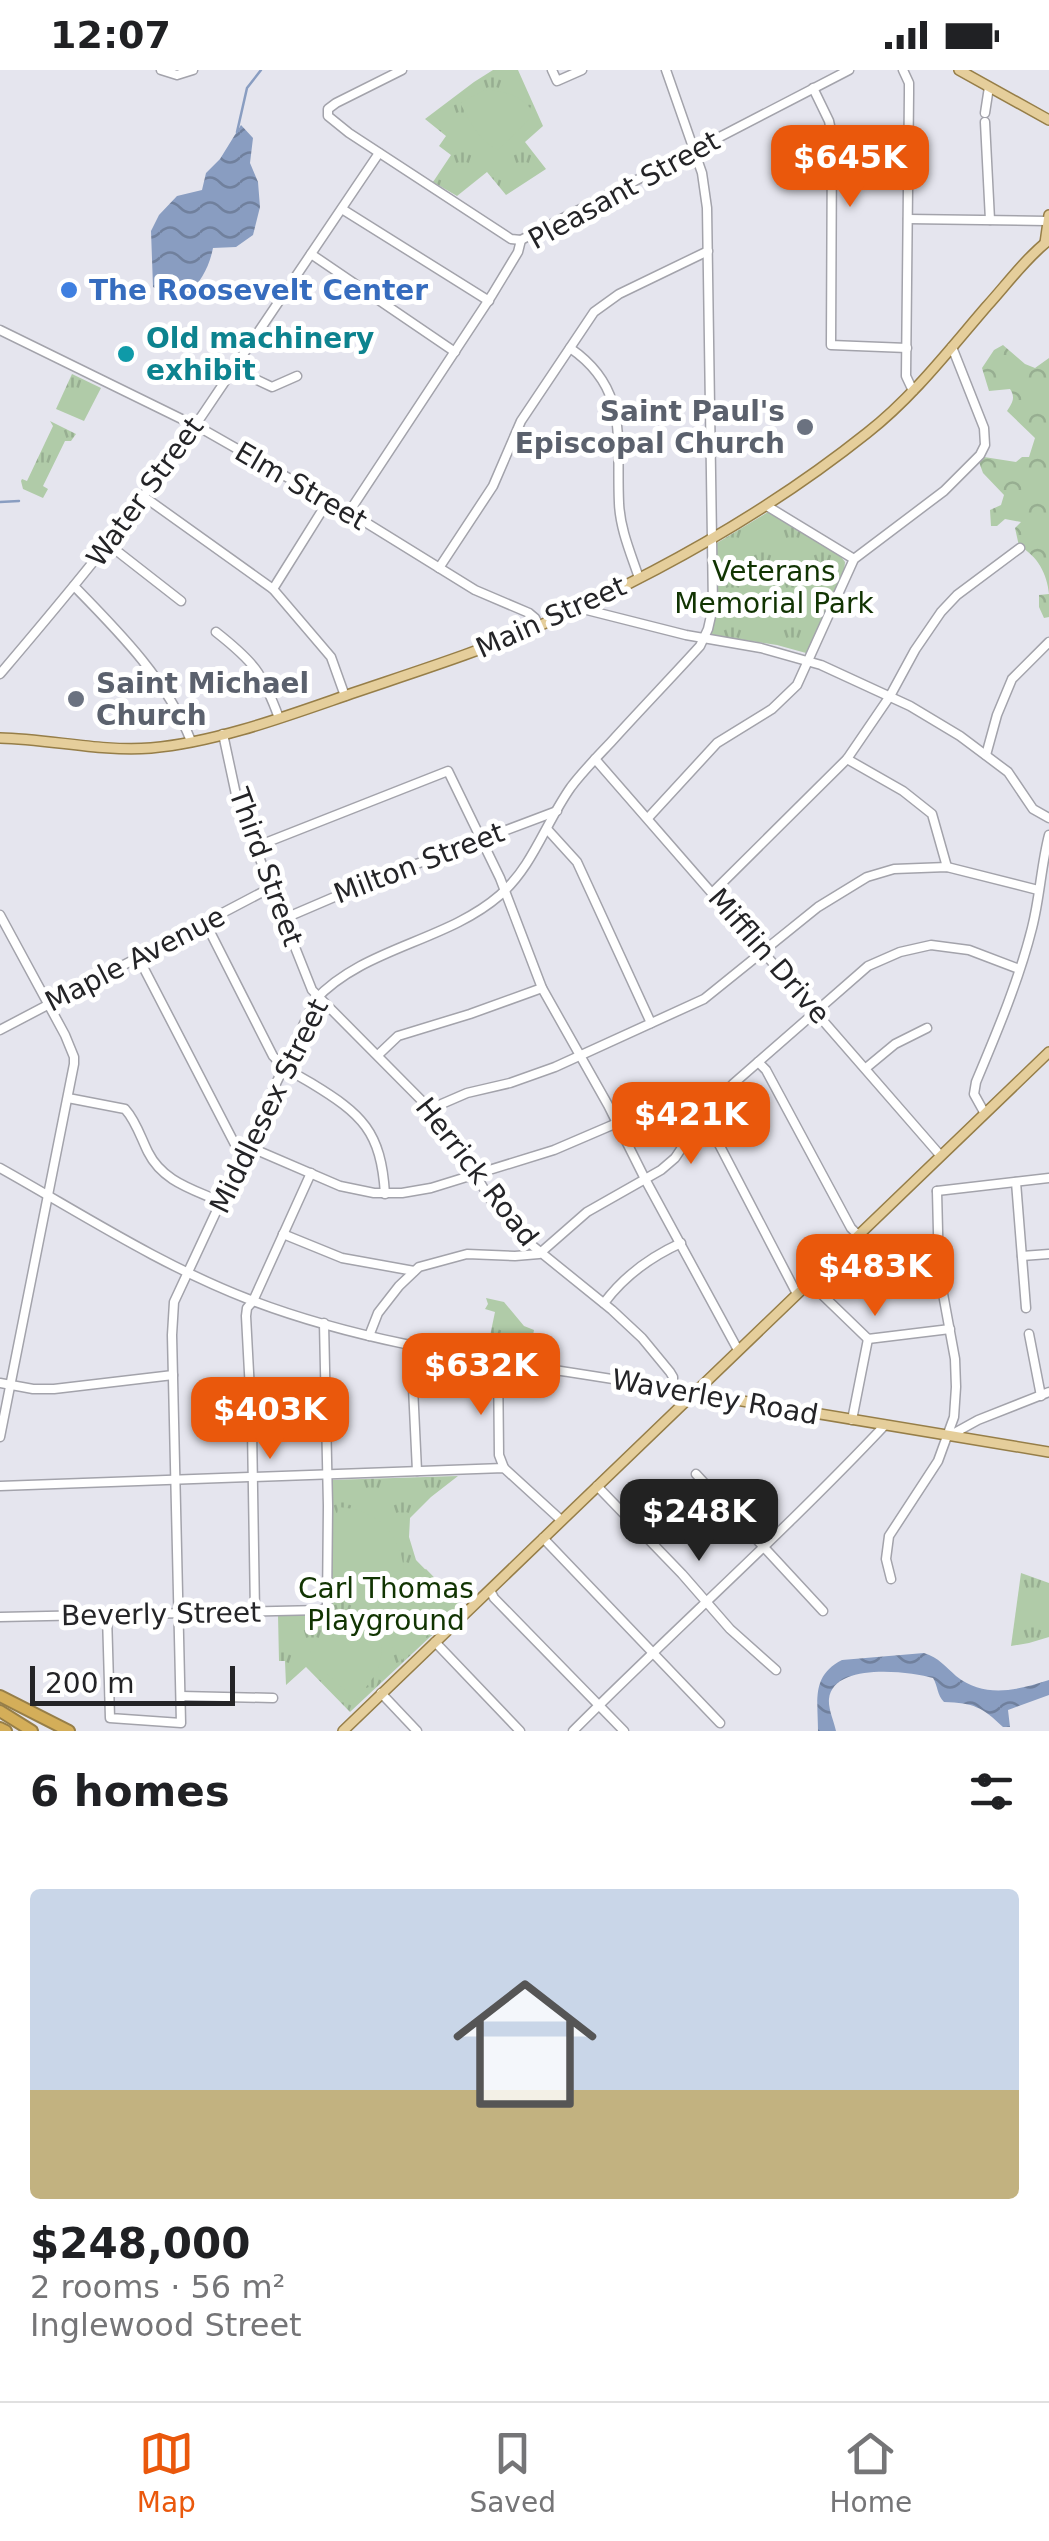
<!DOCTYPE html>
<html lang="en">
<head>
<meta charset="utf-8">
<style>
	:root { --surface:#fff; --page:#f6f6f6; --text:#202124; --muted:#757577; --line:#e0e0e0; --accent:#ea580c }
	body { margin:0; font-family:"DejaVu Sans",sans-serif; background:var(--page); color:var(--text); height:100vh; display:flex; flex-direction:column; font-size:38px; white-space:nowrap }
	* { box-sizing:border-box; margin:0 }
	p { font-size:32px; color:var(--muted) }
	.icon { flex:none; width:55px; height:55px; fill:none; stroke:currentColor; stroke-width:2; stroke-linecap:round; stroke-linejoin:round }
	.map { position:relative; height:1661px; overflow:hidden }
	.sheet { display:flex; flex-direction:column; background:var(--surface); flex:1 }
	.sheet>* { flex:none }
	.scale { position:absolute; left:30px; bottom:25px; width:205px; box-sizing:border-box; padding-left:10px; border:5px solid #242427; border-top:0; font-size:28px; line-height:35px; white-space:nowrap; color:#242427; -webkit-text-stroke:8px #fff; paint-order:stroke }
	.price { position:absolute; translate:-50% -85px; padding:0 22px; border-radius:20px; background:var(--accent); color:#fff; font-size:32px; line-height:65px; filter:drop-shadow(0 2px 5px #0008) }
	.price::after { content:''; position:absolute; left:50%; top:60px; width:30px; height:22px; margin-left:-15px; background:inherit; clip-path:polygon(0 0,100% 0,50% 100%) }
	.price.on { background:#222; color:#fff }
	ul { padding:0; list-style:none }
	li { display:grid; align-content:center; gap:20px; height:530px; padding:0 30px }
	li+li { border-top:2px solid var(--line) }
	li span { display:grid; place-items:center; height:310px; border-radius:10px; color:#555 }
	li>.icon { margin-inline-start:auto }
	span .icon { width:180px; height:180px; fill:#fffc; stroke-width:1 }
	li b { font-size:42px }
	h2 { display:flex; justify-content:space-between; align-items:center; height:120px; padding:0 30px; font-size:42px }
	.status { display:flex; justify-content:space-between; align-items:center; height:70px; padding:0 50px; background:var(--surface); direction:ltr }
	.status svg { height:28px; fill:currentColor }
	.tab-bar { display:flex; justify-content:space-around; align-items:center; height:140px; border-top:2px solid var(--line); background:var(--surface); font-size:28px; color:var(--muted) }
	.tab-bar a { display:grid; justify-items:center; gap:5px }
	.tab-bar .on { color:var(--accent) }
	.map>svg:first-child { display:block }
	.grass { fill:url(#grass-tufts) }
	.forest { fill:url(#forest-crowns) }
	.pitch { fill:#b0cba8 }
	.water { fill:url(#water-waves) }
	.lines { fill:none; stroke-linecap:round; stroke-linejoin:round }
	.stream { stroke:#899dc1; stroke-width:2.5 }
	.minor-casing { stroke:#a3a3ab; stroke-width:11 }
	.major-casing { stroke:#967e48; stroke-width:12 }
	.highway-casing { stroke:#967e48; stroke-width:14 }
	.minor { stroke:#fff; stroke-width:8 }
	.major { stroke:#e5ce9b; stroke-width:9 }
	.highway { stroke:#d4ae59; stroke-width:10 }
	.shop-dot { fill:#3f7fe0; stroke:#fff; stroke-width:4 }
	.culture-dot { fill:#0f9aa8; stroke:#fff; stroke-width:4 }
	.worship-dot { fill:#6b7280; stroke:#fff; stroke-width:4 }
	.labels { text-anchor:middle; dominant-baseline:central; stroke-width:10; stroke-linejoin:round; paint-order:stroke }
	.street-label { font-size:28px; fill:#242427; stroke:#fff }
	.shop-label { font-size:28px; font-weight:bold; fill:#366cbe; stroke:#fff; text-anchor:start }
	.culture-label { font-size:28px; font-weight:bold; fill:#0d838f; stroke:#fff; text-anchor:start }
	.worship-label { font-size:28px; font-weight:bold; fill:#5b616d; stroke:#fff; text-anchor:end }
	.park-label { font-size:28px; fill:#113402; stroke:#fff }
</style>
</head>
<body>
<div class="status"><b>12:07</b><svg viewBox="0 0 49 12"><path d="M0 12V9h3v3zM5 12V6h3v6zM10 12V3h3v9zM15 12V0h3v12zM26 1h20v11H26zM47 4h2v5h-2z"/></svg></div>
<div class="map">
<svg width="1049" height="1661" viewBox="0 0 1049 1661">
	<defs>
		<pattern id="grass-tufts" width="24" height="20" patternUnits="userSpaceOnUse" patternTransform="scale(2.5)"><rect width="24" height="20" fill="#b0cba8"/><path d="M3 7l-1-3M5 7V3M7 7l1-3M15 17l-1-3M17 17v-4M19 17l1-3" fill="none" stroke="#97ae91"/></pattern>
		<pattern id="forest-crowns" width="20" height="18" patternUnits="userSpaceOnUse" patternTransform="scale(2.5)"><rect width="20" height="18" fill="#b0cba8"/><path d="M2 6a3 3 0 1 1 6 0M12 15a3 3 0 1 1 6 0" fill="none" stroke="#97ae91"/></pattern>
		<pattern id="water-waves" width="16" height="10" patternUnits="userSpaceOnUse" patternTransform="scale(2.5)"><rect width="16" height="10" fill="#899dc1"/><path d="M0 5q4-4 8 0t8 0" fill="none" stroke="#70809d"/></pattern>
	</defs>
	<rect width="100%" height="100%" fill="#e5e5ee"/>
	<g class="grass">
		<path d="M493,0H518L543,56L525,72L546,99L506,125L487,102L457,126L433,112L451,85L439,76L446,66L425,49L474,12Z"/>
		<path d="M72,304L101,318L84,351L56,339Z"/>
		<path d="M50,351L76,364L71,371H65L43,416L48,419L43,428L23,419L21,411L22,409L27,411L53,356Z"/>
		<path d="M768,442L839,484L845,492L844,503L806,583L777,575L711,565L716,537L717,473Z"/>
		<path d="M486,1228L504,1232L524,1256L534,1260L532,1270L490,1266L495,1242L485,1239L488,1234Z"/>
		<path d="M458,1406L431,1427L410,1448L409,1467L416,1490L462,1537L350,1642L306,1597L286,1615L285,1591H279L278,1545L332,1544L331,1410Z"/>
		<path d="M1021,1503L1049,1513V1567L1029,1573L1011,1576Z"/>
	</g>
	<path class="forest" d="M1003,275L1025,294L1035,298L1049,288V547L1044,548L1039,537V525L1049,524C1047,504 1038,486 1019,476L1015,458L1021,452L1005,449L997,456H991L990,440L1001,435L1004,425L983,403L979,392L984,387L1016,392L1022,387H1029L1035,368L1007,341C1012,333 1016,328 1010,319L989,321L982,298L994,280Z"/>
	<g class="pitch">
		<path d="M483,21C505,19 522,26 535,44L498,80C480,72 470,51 460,33Z"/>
		<path d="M338,1437C376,1439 400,1462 404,1500C382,1503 356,1511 334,1504L333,1479Z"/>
		<path d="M426,1499L460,1534L402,1590L378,1558C387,1590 378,1606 355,1629C340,1614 315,1598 309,1578L324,1563L365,1537L367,1540L368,1537Z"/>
	</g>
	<g class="water">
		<path d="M241,55L253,68L250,93L258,112L260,137L253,165L236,177L213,178C209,198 201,211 187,226L171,227L153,217L151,161L159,145L177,126L202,120L206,103L220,89Z"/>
		<path d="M924,1583C939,1588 945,1596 956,1606C985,1629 1018,1620 1049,1610V1625L1008,1640L1010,1657H1003C982,1637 974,1633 944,1632C937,1625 938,1616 933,1608C909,1601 833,1592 829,1629C828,1639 834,1651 836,1661H818C818,1630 811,1606 842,1590Z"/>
	</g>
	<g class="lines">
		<g class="stream">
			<path d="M237,62L247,18L261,0"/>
			<path d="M0,432L19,431"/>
		</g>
		<g class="minor-casing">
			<g id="minor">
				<path d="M161,0L177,5L193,0"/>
				<path d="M402,0L336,33L328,39V46L349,63L511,169L521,170"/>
				<path d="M552,0L557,11L582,0"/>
				<path d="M903,0L909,13V23L906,306L913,321"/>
				<path d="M813,18L829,51L832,65L831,275L907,278"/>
				<path d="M985,43L989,17"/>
				<path d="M985,52L990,150"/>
				<path d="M342,139L489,231"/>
				<path d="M908,149L1047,151"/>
				<path d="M311,184L455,282"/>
				<path d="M0,260L204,360L357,447L475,520L529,543L535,548L539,556"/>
				<path d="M570,278C630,319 616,370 619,433C620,459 631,484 639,508"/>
				<path d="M234,299L272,317L297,306"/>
				<path d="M143,426L273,519L331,587L345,626"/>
				<path d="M767,436L854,489"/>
				<path d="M349,442L492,225L518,182L521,170L849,0"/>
				<path d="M108,474L181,531"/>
				<path d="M439,498L493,416L521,351L594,242L619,224L708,181"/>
				<path d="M74,516C119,562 167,610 191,671"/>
				<path d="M273,519L328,431"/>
				<path d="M579,538L686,565L761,578L821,595L910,636L960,666L1008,702L1033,739L1049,748"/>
				<path d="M216,562C254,592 262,602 279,648"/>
				<path d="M0,604C45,551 91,497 133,441C156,410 173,374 201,347L379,83"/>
				<path d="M223,664L238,734L312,920L432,1041L465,1087L490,1129L523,1168L612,1240L642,1268L670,1302L673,1307V1319"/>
				<path d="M986,685L997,645L1012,609L1049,572"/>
				<path d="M595,689L940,1085"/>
				<path d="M847,689L903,721L932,744L947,797"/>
				<path d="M648,748L717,673L772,639L797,615L854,489L944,421L980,385L985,375L984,358L952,277"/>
				<path d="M547,759L577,792L651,953"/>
				<path d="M255,777L448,701L500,808L542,918L608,1035L645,1109L738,1280"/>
				<path d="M713,822L847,689L890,626L915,580L941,542L957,525L1020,478"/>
				<path d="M0,845L65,965L74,987V994L0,1367"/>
				<path d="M283,849L374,810L557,741"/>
				<path d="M205,852L273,986C284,999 296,1004 311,1013C362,1044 381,1061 385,1124"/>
				<path d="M138,887L242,1088"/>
				<path d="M0,960L270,818"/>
				<path d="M378,985L398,966L470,944L542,918"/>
				<path d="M758,992L766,1000L851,1158L858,1165"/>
				<path d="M866,998L895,974L927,958"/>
				<path d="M68,1028L125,1039C136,1051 141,1068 148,1082C163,1112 193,1119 221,1132"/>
				<path d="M430,1039L467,1023L510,1013L555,997L704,929L818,837L867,807L894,799L947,797L1038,820"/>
				<path d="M984,1042L974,1024L976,1012C997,962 1019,910 1032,858C1040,827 1041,796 1049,765"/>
				<path d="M702,1048L709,1055L797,1224"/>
				<path d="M247,1076L340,1116L374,1123H402L431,1118L554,1080L617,1053"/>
				<path d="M0,1098C82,1144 160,1195 248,1229C390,1284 546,1295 694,1323"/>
				<path d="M1016,1112L1026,1238"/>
				<path d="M937,1121L1049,1108"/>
				<path d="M283,1164L342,1188L414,1201"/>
				<path d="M1022,1186L1049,1184"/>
				<path d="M809,1212L868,1269L950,1259"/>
				<path d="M604,1233C625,1205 650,1187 681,1173"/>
				<path d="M1029,1264L1041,1326"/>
				<path d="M369,1266L378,1243L399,1216L419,1197L467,1184L515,1186L539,1184L587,1142L661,1100L675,1088L703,1046L733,1014L868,896L900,882L931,875L969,880L1019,899"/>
				<path d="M411,1275L417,1401"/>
				<path d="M498,1290L499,1385L504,1398"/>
				<path d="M0,1313L33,1319H54L173,1305"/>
				<path d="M852,1350L868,1269"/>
				<path d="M949,1366L978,1350L1049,1322"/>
				<path d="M696,1404L823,1541"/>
				<path d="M0,1416L504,1398L561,1450"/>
				<path d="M597,1416L682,1504L730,1559L776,1600"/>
				<path d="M543,1468L720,1653"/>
				<path d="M891,1509L886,1489L889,1466L938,1391L954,1347L956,1317L955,1289L939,1202L937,1121"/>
				<path d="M490,1520L494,1528L624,1661"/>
				<path d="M255,1542L252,1359L246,1246L247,1238L253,1231L311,1103"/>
				<path d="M107,1545L110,1648L181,1653L172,1265L174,1232L315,930C364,877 446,872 500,825C533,796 546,752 571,717C583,701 598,686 612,671C641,639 671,608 700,576L708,559L713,537L707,138L702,103L666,0"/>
				<path d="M0,1547L321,1540L327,1537L328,1436L324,1253"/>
				<path d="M435,1572L520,1661"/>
				<path d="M381,1623L417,1661"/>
				<path d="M181,1626L273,1628"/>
				<path d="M573,1661C676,1558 785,1461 885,1355"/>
			</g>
		</g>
		<g class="major-casing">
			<g id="major">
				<path d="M959,0L1049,50"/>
				<path d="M1045,173L1049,145"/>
				<path d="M0,668C50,669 101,682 151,678C219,672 292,644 356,622C418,601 481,581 541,555C657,504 768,442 867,363C913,327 949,280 987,236C1007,214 1025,189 1049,170"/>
				<path d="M694,1323L1049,1382"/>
				<path d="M343,1661L1049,982"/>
			</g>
		</g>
		<g class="highway-casing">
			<g id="highway">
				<path d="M0,1626L69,1661"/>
				<path d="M0,1641L32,1661"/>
				<path d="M0,1658L6,1661"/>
			</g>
		</g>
		<use href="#minor" class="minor"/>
		<use href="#major" class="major"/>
		<use href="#highway" class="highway"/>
	</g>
	<circle class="shop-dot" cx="69" cy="220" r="10"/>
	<circle class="culture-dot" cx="126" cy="284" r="10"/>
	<g class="worship-dot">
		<circle cx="805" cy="357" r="10"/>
		<circle cx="76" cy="629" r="10"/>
	</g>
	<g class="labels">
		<g class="street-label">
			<text transform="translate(624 120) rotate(-29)">Pleasant Street</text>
			<text transform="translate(301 416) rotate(30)">Elm Street</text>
			<text transform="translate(145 422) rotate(-54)">Water Street</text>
			<text transform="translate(551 547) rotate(-24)">Main Street</text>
			<text transform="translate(419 793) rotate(-21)">Milton Street</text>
			<text transform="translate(266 797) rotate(70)">Third Street</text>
			<text transform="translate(769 886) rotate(49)">Mifflin Drive</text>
			<text transform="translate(135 889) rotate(-27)">Maple Avenue</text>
			<text transform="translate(269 1036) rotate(-64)">Middlesex Street</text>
			<text transform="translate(477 1102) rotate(52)">Herrick Road</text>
			<text transform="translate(715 1327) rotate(10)">Waverley Road</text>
			<text transform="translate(161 1544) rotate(-1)">Beverly Street</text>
		</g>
		<g class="shop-label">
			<text x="89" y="220">The Roosevelt Center</text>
		</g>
		<g class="culture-label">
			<text x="146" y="268">Old machinery<tspan x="146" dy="32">exhibit</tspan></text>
		</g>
		<g class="worship-label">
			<text x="785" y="341">Saint Paul's<tspan x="785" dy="32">Episcopal Church</tspan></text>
			<text x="96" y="613" text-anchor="start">Saint Michael<tspan x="96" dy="32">Church</tspan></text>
		</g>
		<g class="park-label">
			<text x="774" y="501">Veterans<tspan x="774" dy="32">Memorial Park</tspan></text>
			<text x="386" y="1518">Carl Thomas<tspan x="386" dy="32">Playground</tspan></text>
		</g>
	</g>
</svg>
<div class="scale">200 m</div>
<b class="price" style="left:850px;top:140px">$645K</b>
<b class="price" style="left:691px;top:1097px">$421K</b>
<b class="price" style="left:875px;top:1249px">$483K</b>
<b class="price" style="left:481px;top:1348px">$632K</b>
<b class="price" style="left:270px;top:1392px">$403K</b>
<b class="price on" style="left:699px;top:1494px">$248K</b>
</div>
<section class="sheet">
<h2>6 homes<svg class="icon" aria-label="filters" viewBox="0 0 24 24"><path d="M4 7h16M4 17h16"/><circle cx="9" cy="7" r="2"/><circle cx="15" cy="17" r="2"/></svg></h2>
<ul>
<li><span style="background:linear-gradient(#c9d6e8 65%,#c2b280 0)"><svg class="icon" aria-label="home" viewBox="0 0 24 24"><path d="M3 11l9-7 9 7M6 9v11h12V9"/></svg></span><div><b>$248,000</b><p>2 rooms · 56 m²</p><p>Inglewood Street</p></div></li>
</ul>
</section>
<nav class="tab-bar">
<a class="on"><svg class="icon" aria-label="map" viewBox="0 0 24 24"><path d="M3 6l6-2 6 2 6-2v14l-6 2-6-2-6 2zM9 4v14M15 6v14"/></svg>Map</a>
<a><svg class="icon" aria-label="saved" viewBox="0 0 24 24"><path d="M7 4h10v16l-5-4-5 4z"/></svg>Saved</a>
<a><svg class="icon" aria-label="home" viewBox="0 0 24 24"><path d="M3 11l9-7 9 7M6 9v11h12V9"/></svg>Home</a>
</nav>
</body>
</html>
